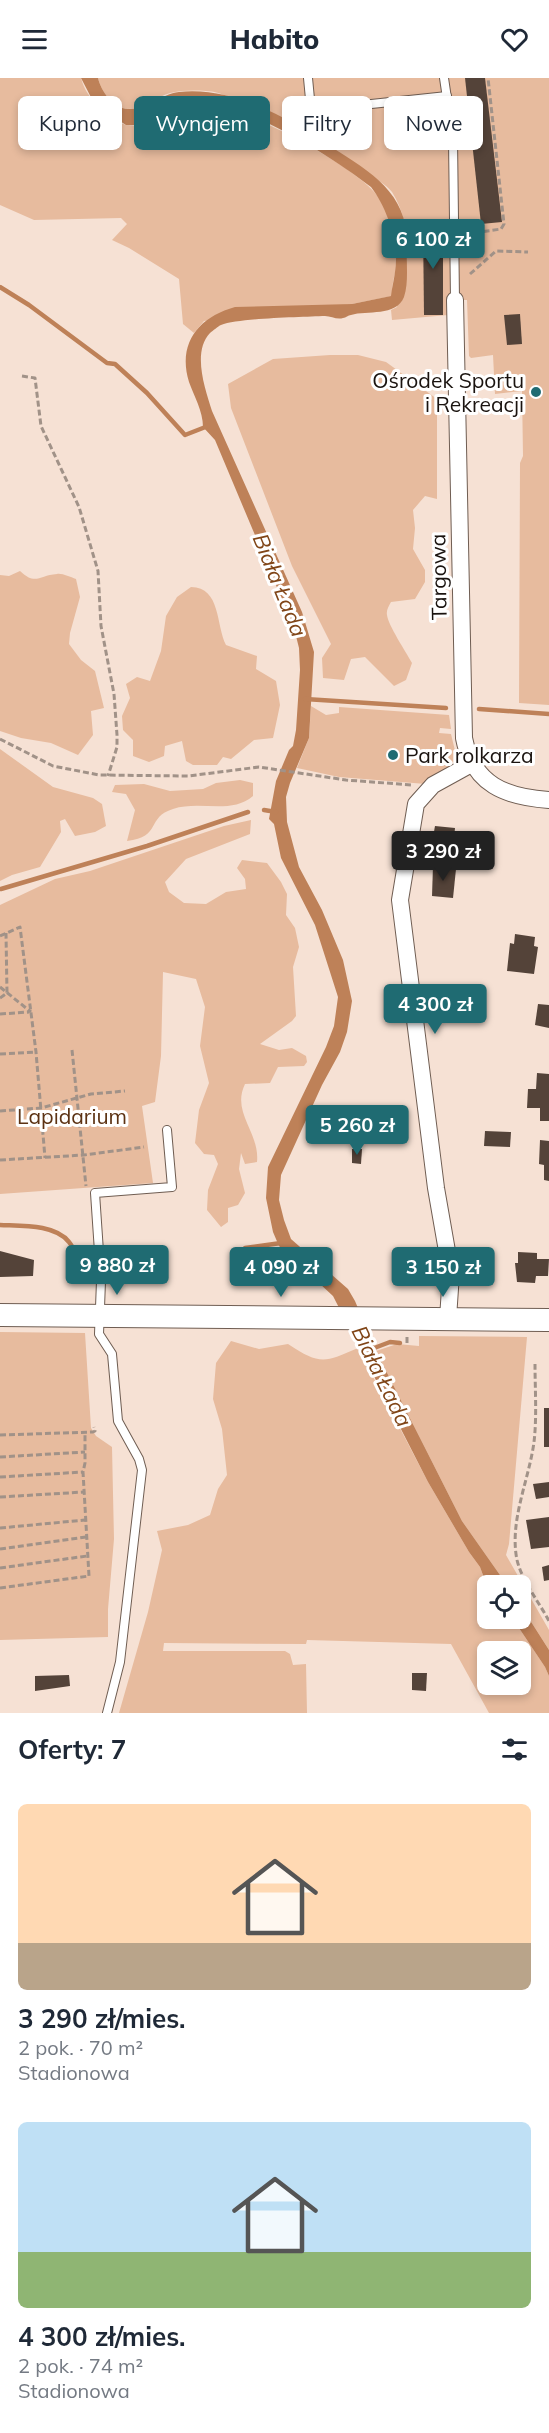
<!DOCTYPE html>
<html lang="pl">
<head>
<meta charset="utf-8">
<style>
	:root { --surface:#fff; --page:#f6f6f7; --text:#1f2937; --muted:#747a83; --accent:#1f6b72 }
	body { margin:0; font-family:Mulish,sans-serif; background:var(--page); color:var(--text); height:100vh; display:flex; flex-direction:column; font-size:22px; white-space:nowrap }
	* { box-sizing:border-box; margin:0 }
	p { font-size:20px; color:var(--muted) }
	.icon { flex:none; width:33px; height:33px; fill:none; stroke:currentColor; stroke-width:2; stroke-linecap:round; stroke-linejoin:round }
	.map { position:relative; height:1635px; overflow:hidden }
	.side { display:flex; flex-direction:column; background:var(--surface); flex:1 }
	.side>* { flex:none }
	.hud { position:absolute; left:18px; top:18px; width:513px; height:54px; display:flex; gap:12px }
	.buttons { position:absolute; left:477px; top:1497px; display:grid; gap:12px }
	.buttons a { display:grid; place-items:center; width:54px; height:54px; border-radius:9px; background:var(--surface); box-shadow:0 3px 9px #0003; font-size:30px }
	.price { position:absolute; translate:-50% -51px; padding:0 14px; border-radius:6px; background:var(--accent); color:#fff; font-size:20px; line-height:39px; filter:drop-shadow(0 2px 3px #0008) }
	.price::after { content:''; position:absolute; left:50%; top:36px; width:18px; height:14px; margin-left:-9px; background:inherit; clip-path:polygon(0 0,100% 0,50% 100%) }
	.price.active { background:#222; color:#fff }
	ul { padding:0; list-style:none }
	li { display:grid; align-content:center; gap:12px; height:318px; padding:0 18px }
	li span { display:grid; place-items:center; height:186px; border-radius:9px; color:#555 }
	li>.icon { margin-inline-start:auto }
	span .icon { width:108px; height:108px; fill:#fffc; stroke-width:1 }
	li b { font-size:26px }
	h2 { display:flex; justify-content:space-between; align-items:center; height:72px; padding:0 18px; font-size:26px }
	.pill { padding:0 21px; border-radius:9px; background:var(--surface); box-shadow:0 3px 9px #0003; font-size:21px; line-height:54px }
	.pill.active { background:var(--accent); color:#fff }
	header { display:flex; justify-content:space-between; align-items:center; height:78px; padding:0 18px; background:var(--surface); font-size:27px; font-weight:800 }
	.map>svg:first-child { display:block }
	.green { fill:#e7bb9e; fill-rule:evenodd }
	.water { fill:#be8158 }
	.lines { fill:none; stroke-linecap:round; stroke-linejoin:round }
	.stream { stroke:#be8158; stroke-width:4.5 }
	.building { fill:#544339 }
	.lane-casing { stroke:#6f5d52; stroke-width:10 }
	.street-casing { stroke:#6f5d52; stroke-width:18 }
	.secondary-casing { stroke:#6f5d52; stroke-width:24 }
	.path { stroke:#a19288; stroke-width:3; stroke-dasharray:6 3; stroke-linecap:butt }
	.lane { stroke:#fff; stroke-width:8 }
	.street { stroke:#fff; stroke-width:16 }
	.secondary { stroke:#fff; stroke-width:22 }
	.poi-dot { fill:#1f6b72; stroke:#fff; stroke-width:2 }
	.labels { text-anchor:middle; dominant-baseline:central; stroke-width:6; stroke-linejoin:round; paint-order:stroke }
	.poi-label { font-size:21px; fill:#1a130f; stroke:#fff; text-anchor:end }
	.street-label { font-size:21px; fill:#1a130f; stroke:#fff }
	.park-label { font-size:21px; fill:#5c3213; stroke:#fff }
	.water-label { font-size:22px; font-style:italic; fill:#804517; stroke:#fff }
</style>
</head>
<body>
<header><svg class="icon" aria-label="menu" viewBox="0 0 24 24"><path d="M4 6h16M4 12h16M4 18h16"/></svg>Habito<svg class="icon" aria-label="heart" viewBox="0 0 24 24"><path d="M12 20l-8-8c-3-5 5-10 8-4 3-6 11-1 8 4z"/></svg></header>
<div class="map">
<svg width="549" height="1635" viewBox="0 0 549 1635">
	<rect width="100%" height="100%" fill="#f6e1d4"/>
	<g class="green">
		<path d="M0,0H81C86,20 106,40 126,47C141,52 160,39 168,28C185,27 202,25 218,28C253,34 366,93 382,124C391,143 398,174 395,195C393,203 392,209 392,218L352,226L204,243L194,255L183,246L179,201L129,170L112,162L127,146L121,140L34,142L0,127Z"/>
		<path d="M98,0H549V627L519,625L520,385L523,378L522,313L495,316L493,277L471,280L469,278L467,222H448V237L392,242L391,232L397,229C408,192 414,149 392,114C387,107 374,100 367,95C325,63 279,33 228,18C221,16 214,13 206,13C196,12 180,12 170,15C156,19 144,31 128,31C113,30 101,13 98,0Z"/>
		<path d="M330,277H358L386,284L437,321V421L425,418L413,432L415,450L413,471L425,492V504L415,521L391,524C389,528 386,532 387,537C388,547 406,574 412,585L406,602L394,608L365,579L351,581L344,602L323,600L322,580L331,566L292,488L231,330L228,306L273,281Z"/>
		<path d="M20,493C36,508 39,497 57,496C62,495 70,499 76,501L80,519L70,555L69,566L81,582L95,593L104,630L91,633L93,657L78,677L51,665L21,660L0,653V497L9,498Z"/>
		<path d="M191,509C221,509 216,548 226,567L257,578L256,591L276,603L280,627L273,660L254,662L231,681L223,679L217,687H193L186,683L182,663L165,668L164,678L149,684L133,678V662L123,652L122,638L130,620L126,606L137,599L150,603L161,573L166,538L177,519Z"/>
		<path d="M311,628L326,637L339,635V629L449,637L451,651L440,650L439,655L451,656L457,681L447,691L426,706L339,699L297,690L309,660Z"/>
		<path d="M0,671L53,709L93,720L102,726L106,748L95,754L75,758L65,741L60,743L61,754L40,789L12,797L0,803Z"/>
		<path d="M240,702L253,705V718C231,737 200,722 173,731C146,739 162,759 127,763L135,732L126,716L112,714L115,707L144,706L170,713L203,711L216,705Z"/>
		<path d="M251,742L250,756L186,781L165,804L169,814L184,825L206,826L226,814L246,811L245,801L237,790L242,782L267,785L281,804L287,816L286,837L295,850L299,869L293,889L296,938L292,943L260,966L279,972L292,970L306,978L307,984L304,988L278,989L270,1005L245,1006C231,1035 260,1054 257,1084L245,1086L241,1075L239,1091L245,1115L238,1127L228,1130V1144L221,1149L207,1132L208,1112L218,1086L214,1077L204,1076L195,1065L199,1032L209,1005L200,968L205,929L196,901L163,894L161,978L155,1024L142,1028L153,1105L0,1116V827L55,801L90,793L224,748Z"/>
		<path d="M0,1254L85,1255L91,1350L96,1358L112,1369L114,1461L108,1531V1559L0,1562Z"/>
		<path d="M419,1258L527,1259L509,1466L506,1477L549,1552V1572L521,1528L520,1508L507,1507L462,1443L376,1273L397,1266L419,1268Z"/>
		<path d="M231,1263L259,1271L288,1266C320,1287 324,1285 358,1270L428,1404L469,1474L480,1489L487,1508L488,1540L513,1541L545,1589L549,1598V1635H489L451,1566L307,1562L306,1566L164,1565L163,1573H285L290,1576L293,1587L306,1586L307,1635H119L148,1534L162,1472L157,1453L188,1447L210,1437L218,1411L227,1397L222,1351L213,1321L216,1285ZM488,1574H520V1606H488Z"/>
	</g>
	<g class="water">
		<path d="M81,0H98C101,13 113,30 128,31C147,32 161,16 179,14C234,8 289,41 333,70C372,95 409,116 407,169C406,185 409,204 404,219C396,239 367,232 351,237C348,237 346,240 343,240C337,242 331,238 325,238C303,239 239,240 221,247C218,248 213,253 210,255C192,274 205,311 212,333L302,534L314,574L309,660L290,705L286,719L287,744L299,789L322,832L343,882L352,923L347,954L340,974L322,1007L281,1097L279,1122L284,1142L291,1161L348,1211L355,1223L376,1273L462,1443L507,1507L487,1508L480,1489L469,1474L428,1404L333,1218L279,1168L273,1154L266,1120L268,1089L326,969L334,948L338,919L315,847L281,780L274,746L269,741L276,703L289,672L293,668L296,652L300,592L299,570L294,550L215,362L203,349C203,333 194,318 189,304C177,265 199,239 235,229L352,226L391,218C392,209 394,202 395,194C399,166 388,131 371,109C333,80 267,38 220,28C203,25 185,27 168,28C158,42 143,49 126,47L95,27Z"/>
		<path d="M521,1528L549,1572V1598L545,1589L513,1541L520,1540Z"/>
	</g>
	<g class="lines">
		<g class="stream">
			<path d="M0,209L29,227L107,285L115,286L147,315L185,357L208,348"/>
			<path d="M305,621L446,630"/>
			<path d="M479,631L549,636"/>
			<path d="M264,732L276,734"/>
			<path d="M1,811L147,768L248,734"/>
			<path d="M0,1147C21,1148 55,1146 69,1164C76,1172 79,1186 83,1196L90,1198"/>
			<path d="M245,1170L281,1165"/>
			<path d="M369,1272L390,1264L400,1265"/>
		</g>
	</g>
	<g class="building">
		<path d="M465,0H485L502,144L481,146Z"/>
		<path d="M423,147H443V237H424Z"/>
		<path d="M520,236L522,266L507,267L504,237Z"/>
		<path d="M435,748L455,750L452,778L430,776Z"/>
		<path d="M433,788L456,791L453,820L432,818Z"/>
		<path d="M515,856L535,859L534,868L538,869L534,896L507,893L510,865L514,866Z"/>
		<path d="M538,926L549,927V950L535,947Z"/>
		<path d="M537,995L549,996V1043H540V1030H527L528,1011H536Z"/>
		<path d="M485,1053L511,1054L510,1069L484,1068Z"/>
		<path d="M540,1062L549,1063V1103L544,1102V1087L539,1086Z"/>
		<path d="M352,1071H362L361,1086L352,1085Z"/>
		<path d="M0,1173L34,1182L33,1198L0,1199Z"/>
		<path d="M518,1174L537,1175V1181H549L548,1198H536L535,1205L517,1204L515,1185H518Z"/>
		<rect x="544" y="1330" width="5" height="39"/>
		<path d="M549,1404V1419L536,1421L533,1406Z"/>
		<path d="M549,1439V1469L531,1471L526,1442Z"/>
		<path d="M549,1487V1502L544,1503L542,1489Z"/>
		<path d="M412,1595H427L426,1613L412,1612Z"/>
		<path d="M69,1597L70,1608L35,1613V1598Z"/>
	</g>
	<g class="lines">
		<g class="lane-casing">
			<g id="lane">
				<path d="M308,0L310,21L324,31L447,18"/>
				<path d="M444,0L453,61L455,222"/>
				<path d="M107,1635L120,1584L142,1392L139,1381L118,1343L112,1276L99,1256L101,1203L95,1115L172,1109L167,1052"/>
			</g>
		</g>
		<g class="street-casing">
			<g id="street">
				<path d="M455,222L464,660C473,707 506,719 549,722"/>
				<path d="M448,1240L451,1196L436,1110L400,822L416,726L433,707L473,685"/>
			</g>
		</g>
		<g class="secondary-casing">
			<path id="secondary" d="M0,1237L549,1242"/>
		</g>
		<g class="path">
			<path d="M468,146L480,154L501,151L504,146L488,0"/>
			<path d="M470,196L496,173L528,174"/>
			<path d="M22,298L35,300L41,348L79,429L98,493L101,548L114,616L117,657V669L108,698"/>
			<path d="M0,661L53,688L99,697L188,698L259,689L346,702L412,707"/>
			<path d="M0,858L20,849L36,974L45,1080"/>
			<path d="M0,909L31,934"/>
			<path d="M0,920L7,915L6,855"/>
			<path d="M0,936L29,934"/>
			<path d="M72,972L86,1108"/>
			<path d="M0,976L36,974"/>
			<path d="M0,1033L41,1030L91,1016L125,1013"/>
			<path d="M0,1082L84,1077L144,1069"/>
			<path d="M407,1265V1258"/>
			<path d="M535,1286C535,1311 537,1339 534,1364C529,1402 509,1443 517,1482C522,1503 539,1524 549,1543"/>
			<path d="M0,1357L93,1354L95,1353L94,1349"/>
			<path d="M0,1379L85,1374"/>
			<path d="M0,1399L83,1394"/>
			<path d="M0,1419L84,1414"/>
			<path d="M0,1450L85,1442"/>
			<path d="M0,1471L86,1459"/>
			<path d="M0,1490L87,1478"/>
			<path d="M0,1510L89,1498L83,1394L85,1385V1353"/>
		</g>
		<use href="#lane" class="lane"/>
		<use href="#street" class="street"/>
		<use href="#secondary" class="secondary"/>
	</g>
	<g class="poi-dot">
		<circle cx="536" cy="314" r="6"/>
		<circle cx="393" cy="677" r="6"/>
	</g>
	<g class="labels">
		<g class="poi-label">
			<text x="524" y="302">Ośrodek Sportu<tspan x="524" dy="24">i Rekreacji</tspan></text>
			<text x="405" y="677" text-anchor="start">Park rolkarza</text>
		</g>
		<g class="street-label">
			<text transform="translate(438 499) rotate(-91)">Targowa</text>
		</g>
		<g class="park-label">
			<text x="72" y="1038">Lapidarium</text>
		</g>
		<g class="water-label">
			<text transform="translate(280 507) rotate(68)">Biała Łada</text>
			<text transform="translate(382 1298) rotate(64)">Biała Łada</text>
		</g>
	</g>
</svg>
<div class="buttons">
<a><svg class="icon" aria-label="locate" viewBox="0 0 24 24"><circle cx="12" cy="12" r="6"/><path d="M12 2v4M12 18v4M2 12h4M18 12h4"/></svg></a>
<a><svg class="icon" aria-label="layers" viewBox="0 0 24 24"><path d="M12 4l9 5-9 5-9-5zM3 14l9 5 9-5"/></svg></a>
</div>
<b class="price" style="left:433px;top:192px">6 100 zł</b>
<b class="price active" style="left:443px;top:804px">3 290 zł</b>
<b class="price" style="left:435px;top:957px">4 300 zł</b>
<b class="price" style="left:357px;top:1078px">5 260 zł</b>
<b class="price" style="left:117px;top:1218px">9 880 zł</b>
<b class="price" style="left:281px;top:1220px">4 090 zł</b>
<b class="price" style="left:443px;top:1220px">3 150 zł</b>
<div class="hud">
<a class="pill">Kupno</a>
<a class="pill active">Wynajem</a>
<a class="pill">Filtry</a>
<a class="pill">Nowe</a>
</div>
</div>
<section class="side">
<h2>Oferty: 7<svg class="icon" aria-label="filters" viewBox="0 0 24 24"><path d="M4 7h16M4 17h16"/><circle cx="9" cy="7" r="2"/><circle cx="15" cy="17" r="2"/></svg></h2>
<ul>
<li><span style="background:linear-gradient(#ffd9b3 75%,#b9a48a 0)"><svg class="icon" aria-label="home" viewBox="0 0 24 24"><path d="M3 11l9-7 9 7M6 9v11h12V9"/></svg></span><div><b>3 290 zł/mies.</b><p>2 pok. · 70 m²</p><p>Stadionowa</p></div></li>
<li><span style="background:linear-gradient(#bfe0f5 70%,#8fb573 0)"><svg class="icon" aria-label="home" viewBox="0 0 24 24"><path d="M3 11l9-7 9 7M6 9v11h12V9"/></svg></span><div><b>4 300 zł/mies.</b><p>2 pok. · 74 m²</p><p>Stadionowa</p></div></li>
</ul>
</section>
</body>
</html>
